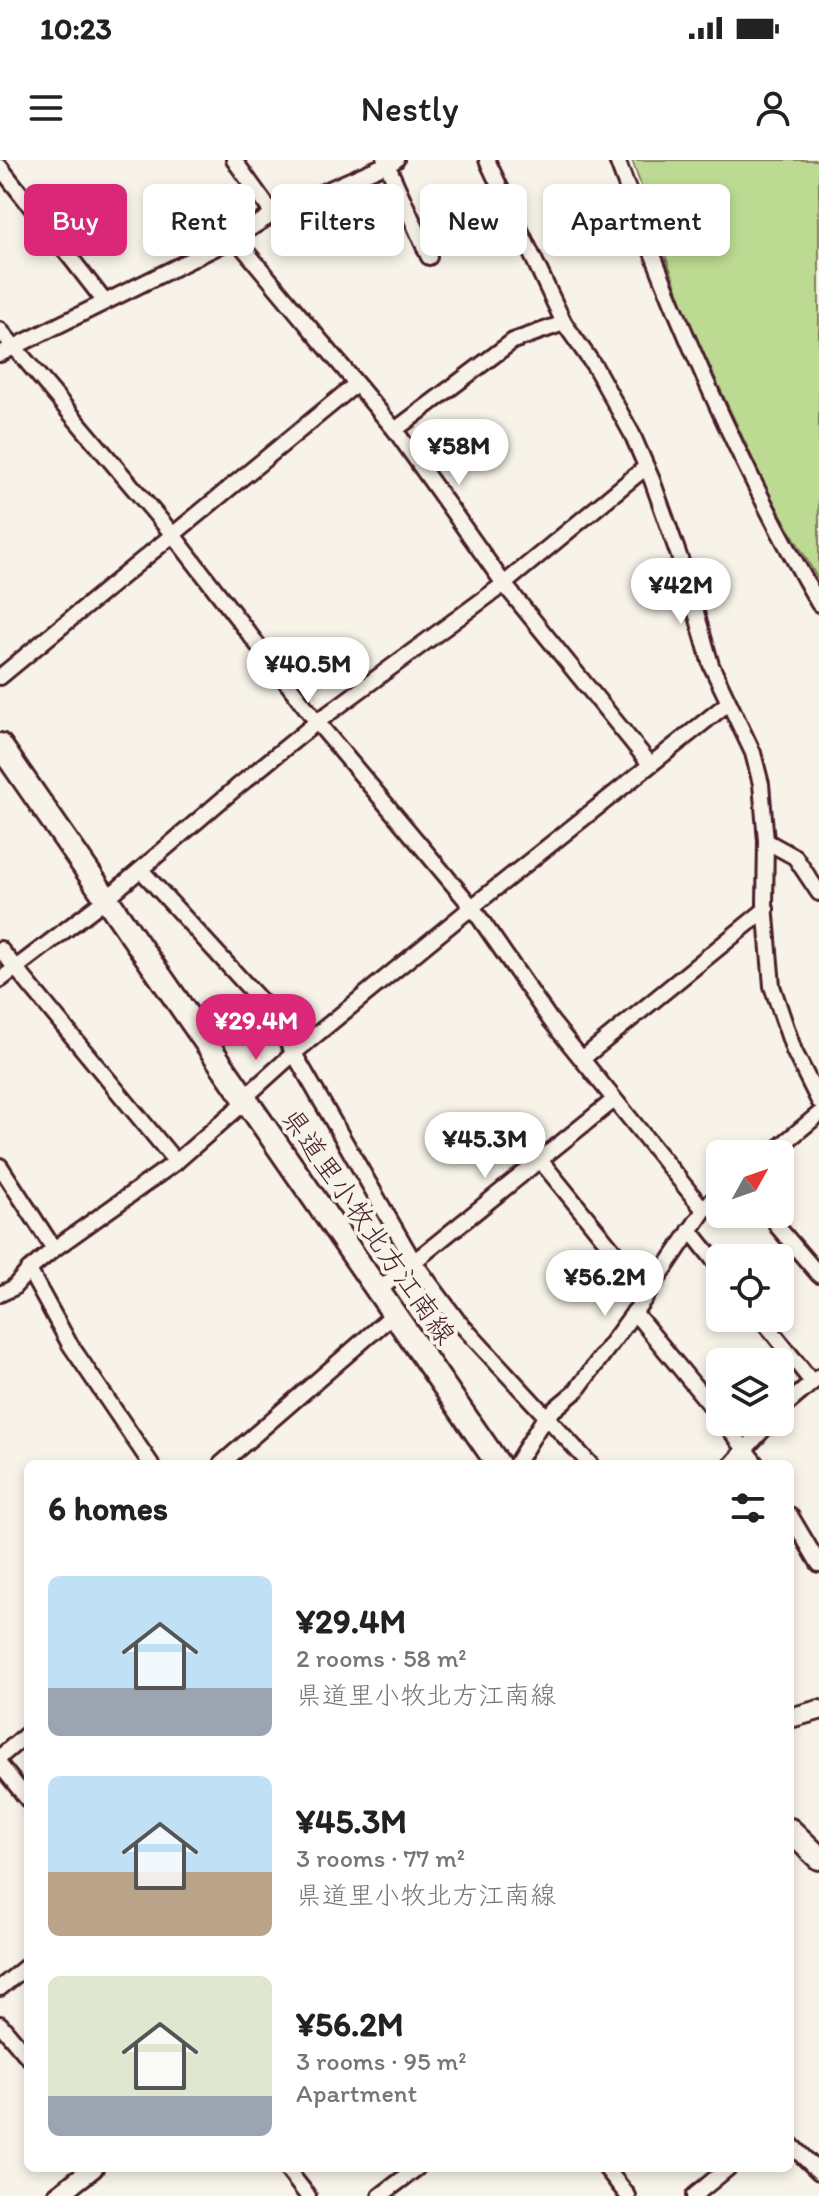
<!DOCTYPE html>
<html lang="en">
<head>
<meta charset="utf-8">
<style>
	:root { --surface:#fff; --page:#f6f6f6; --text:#222; --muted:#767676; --accent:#db2777 }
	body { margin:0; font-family:Itim,"Klee One",sans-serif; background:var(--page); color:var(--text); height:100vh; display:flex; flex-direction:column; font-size:30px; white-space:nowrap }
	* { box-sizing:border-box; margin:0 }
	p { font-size:26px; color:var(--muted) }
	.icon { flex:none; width:44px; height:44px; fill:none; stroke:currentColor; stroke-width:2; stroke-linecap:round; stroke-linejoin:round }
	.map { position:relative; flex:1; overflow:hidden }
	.details { position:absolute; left:24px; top:1300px; width:770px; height:712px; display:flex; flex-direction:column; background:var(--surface); border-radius:12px; box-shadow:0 4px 12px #0003 }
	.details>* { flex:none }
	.guide { position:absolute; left:24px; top:24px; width:772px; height:72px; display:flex; gap:16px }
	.needle { width:52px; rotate:50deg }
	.tools { position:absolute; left:706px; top:980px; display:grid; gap:16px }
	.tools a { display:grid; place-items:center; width:88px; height:88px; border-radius:12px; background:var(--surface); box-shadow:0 4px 12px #0003; font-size:40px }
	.price { position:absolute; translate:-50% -68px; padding:0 18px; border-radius:28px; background:#fff; color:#222; font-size:26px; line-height:52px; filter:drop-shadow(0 2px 4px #0008) }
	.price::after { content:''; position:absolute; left:50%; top:48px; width:24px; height:18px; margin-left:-12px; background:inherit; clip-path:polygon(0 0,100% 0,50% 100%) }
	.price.active { background:var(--accent); color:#fff }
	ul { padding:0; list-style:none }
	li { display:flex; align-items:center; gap:24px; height:200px; padding:0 24px }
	li span { display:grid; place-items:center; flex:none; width:224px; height:160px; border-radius:12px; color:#555 }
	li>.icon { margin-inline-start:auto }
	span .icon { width:96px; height:96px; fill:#fffc; stroke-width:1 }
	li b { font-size:34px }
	h2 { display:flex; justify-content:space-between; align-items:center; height:96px; padding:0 24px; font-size:34px }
	.pill { padding:0 28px; border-radius:12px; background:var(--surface); box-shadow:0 4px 12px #0003; font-size:28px; line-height:72px }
	.pill.active { background:var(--accent); color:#fff }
	.status { display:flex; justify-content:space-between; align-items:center; height:56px; padding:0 40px; background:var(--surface); direction:ltr }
	.status svg { height:22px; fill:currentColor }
	header { display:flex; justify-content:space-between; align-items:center; height:104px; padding:0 24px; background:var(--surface); font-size:36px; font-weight:600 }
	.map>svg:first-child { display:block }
	.green { fill:#bcda92; stroke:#837c5e; stroke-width:2 }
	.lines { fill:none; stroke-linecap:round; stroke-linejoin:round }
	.minor-casing { stroke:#4a1f2b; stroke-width:20 }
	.tertiary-casing { stroke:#4a1f2b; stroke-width:24 }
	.secondary-casing { stroke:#4a1f2b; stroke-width:28 }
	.minor { stroke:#f7f3e8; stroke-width:14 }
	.tertiary { stroke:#f7f3e8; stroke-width:18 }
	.secondary { stroke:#f7f3e8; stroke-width:22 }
	.labels { text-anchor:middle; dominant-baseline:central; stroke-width:8; stroke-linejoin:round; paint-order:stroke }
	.street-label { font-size:28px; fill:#4a1f2b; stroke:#f7f3e8 }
</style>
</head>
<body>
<div class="status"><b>10:23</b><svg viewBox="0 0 49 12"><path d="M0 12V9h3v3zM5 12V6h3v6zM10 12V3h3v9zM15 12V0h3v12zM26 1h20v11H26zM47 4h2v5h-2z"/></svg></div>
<header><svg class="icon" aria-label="menu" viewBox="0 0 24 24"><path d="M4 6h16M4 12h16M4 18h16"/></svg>Nestly<svg class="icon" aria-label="person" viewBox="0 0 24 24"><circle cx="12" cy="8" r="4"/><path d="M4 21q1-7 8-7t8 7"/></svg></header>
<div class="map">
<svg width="819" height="2036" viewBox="0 0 819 2036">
	<rect width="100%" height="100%" fill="#f7f3e8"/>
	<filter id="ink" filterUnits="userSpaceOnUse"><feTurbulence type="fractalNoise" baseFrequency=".0125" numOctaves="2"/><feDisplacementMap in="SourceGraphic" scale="16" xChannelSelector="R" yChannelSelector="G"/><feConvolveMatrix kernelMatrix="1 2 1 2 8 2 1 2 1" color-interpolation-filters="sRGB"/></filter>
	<g filter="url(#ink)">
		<path class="green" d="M632,0H819V421L768,332L688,160Z"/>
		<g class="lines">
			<g class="minor-casing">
				<g id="minor">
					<path d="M234,0L273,54"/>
					<path d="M385,0L429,97"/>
					<path d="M487,0L564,163L595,207L632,274L652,320L684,410L711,505L753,593L761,624L766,681L765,744L772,826L794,891L819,941"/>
					<path d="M617,0C673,154 737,302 819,444"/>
					<path d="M0,7L105,142"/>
					<path d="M235,78L395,270L504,424L650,604"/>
					<path d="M0,170L174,376L317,562L472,747L551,861L704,1050"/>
					<path d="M0,194L235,78L273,54L396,0"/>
					<path d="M395,270L513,181L564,163"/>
					<path d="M0,517L356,224"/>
					<path d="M766,681L795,697L819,733"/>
					<path d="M141,710L269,850L414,1102L457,1160L590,1304"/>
					<path d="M0,789L176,1002"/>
					<path d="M0,820L106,739L237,627L317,562L504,424L646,307"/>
					<path d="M582,899L766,749"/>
					<path d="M243,939L294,893L472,747L728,543"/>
					<path d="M771,994L819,954"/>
					<path d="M540,1000L648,1133"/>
					<path d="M0,1006L54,1089"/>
					<path d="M777,1066L819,1115"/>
					<path d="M690,1070L720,1108"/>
					<path d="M29,1110L69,1183L151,1304"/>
					<path d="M379,1130L614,940"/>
					<path d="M0,1134L13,1128L29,1110L54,1089L176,1002L245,942"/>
					<path d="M634,1152L720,1257"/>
					<path d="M761,1158L812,1222"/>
					<path d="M780,1250L819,1217"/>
					<path d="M724,1262L756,1304"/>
					<path d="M221,1304L395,1153"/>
					<path d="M516,1304L545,1257L576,1231L644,1139L709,1043L720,1034"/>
					<path d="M732,1304L770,1262"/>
					<path d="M790,1355L819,1404"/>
					<path d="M0,1597L28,1573"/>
					<path d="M0,1605L28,1640"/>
					<path d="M0,1828L28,1805"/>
					<path d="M0,1864L28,1897"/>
					<path d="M790,1984L819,2012"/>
					<path d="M286,2008L308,2036"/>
					<path d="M606,2008L628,2036"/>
					<path d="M380,2036L417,2008"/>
					<path d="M694,2036L728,2008"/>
				</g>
			</g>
			<g class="tertiary-casing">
				<g id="tertiary">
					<path d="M790,1558L819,1550"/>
					<path d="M57,2036L93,2008"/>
				</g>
			</g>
			<g class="secondary-casing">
				<g id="secondary">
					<path d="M0,585L498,1304"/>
					<path d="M790,1670L819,1698"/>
				</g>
			</g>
			<use href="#minor" class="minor"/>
			<use href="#tertiary" class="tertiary"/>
			<use href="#secondary" class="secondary"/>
		</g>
	</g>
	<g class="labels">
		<g class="street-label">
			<text transform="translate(369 1066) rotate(55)">県道里小牧北方江南線</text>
		</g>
	</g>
</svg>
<div class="tools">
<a><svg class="needle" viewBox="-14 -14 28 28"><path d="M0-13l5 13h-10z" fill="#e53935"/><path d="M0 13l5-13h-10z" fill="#767676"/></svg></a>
<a><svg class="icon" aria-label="locate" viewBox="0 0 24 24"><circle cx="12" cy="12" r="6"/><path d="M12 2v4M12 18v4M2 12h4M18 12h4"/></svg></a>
<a><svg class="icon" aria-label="layers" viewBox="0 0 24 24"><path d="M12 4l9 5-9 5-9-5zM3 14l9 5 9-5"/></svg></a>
</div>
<b class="price" style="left:459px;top:327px">¥58M</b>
<b class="price" style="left:681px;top:466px">¥42M</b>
<b class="price" style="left:308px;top:545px">¥40.5M</b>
<b class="price active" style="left:256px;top:902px">¥29.4M</b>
<b class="price" style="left:485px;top:1020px">¥45.3M</b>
<b class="price" style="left:605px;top:1158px">¥56.2M</b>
<div class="guide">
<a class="pill active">Buy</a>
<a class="pill">Rent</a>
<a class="pill">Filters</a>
<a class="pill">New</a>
<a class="pill">Apartment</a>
</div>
<section class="details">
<h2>6 homes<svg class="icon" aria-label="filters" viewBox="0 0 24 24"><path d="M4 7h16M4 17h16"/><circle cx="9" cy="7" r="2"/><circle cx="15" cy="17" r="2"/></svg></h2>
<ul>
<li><span style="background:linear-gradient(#bfe0f5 70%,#9aa5b1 0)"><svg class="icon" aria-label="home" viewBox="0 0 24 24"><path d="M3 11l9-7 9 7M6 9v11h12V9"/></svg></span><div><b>¥29.4M</b><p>2 rooms · 58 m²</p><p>県道里小牧北方江南線</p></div></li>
<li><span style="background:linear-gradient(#bfe0f5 60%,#b9a48a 0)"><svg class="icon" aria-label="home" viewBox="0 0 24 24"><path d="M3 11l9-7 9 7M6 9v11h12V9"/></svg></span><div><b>¥45.3M</b><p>3 rooms · 77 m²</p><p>県道里小牧北方江南線</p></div></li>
<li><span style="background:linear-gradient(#dfe7d0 75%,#9aa5b1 0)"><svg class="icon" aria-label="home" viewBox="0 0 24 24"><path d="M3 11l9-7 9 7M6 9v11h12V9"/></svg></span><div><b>¥56.2M</b><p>3 rooms · 95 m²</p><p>Apartment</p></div></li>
</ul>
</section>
</div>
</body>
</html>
